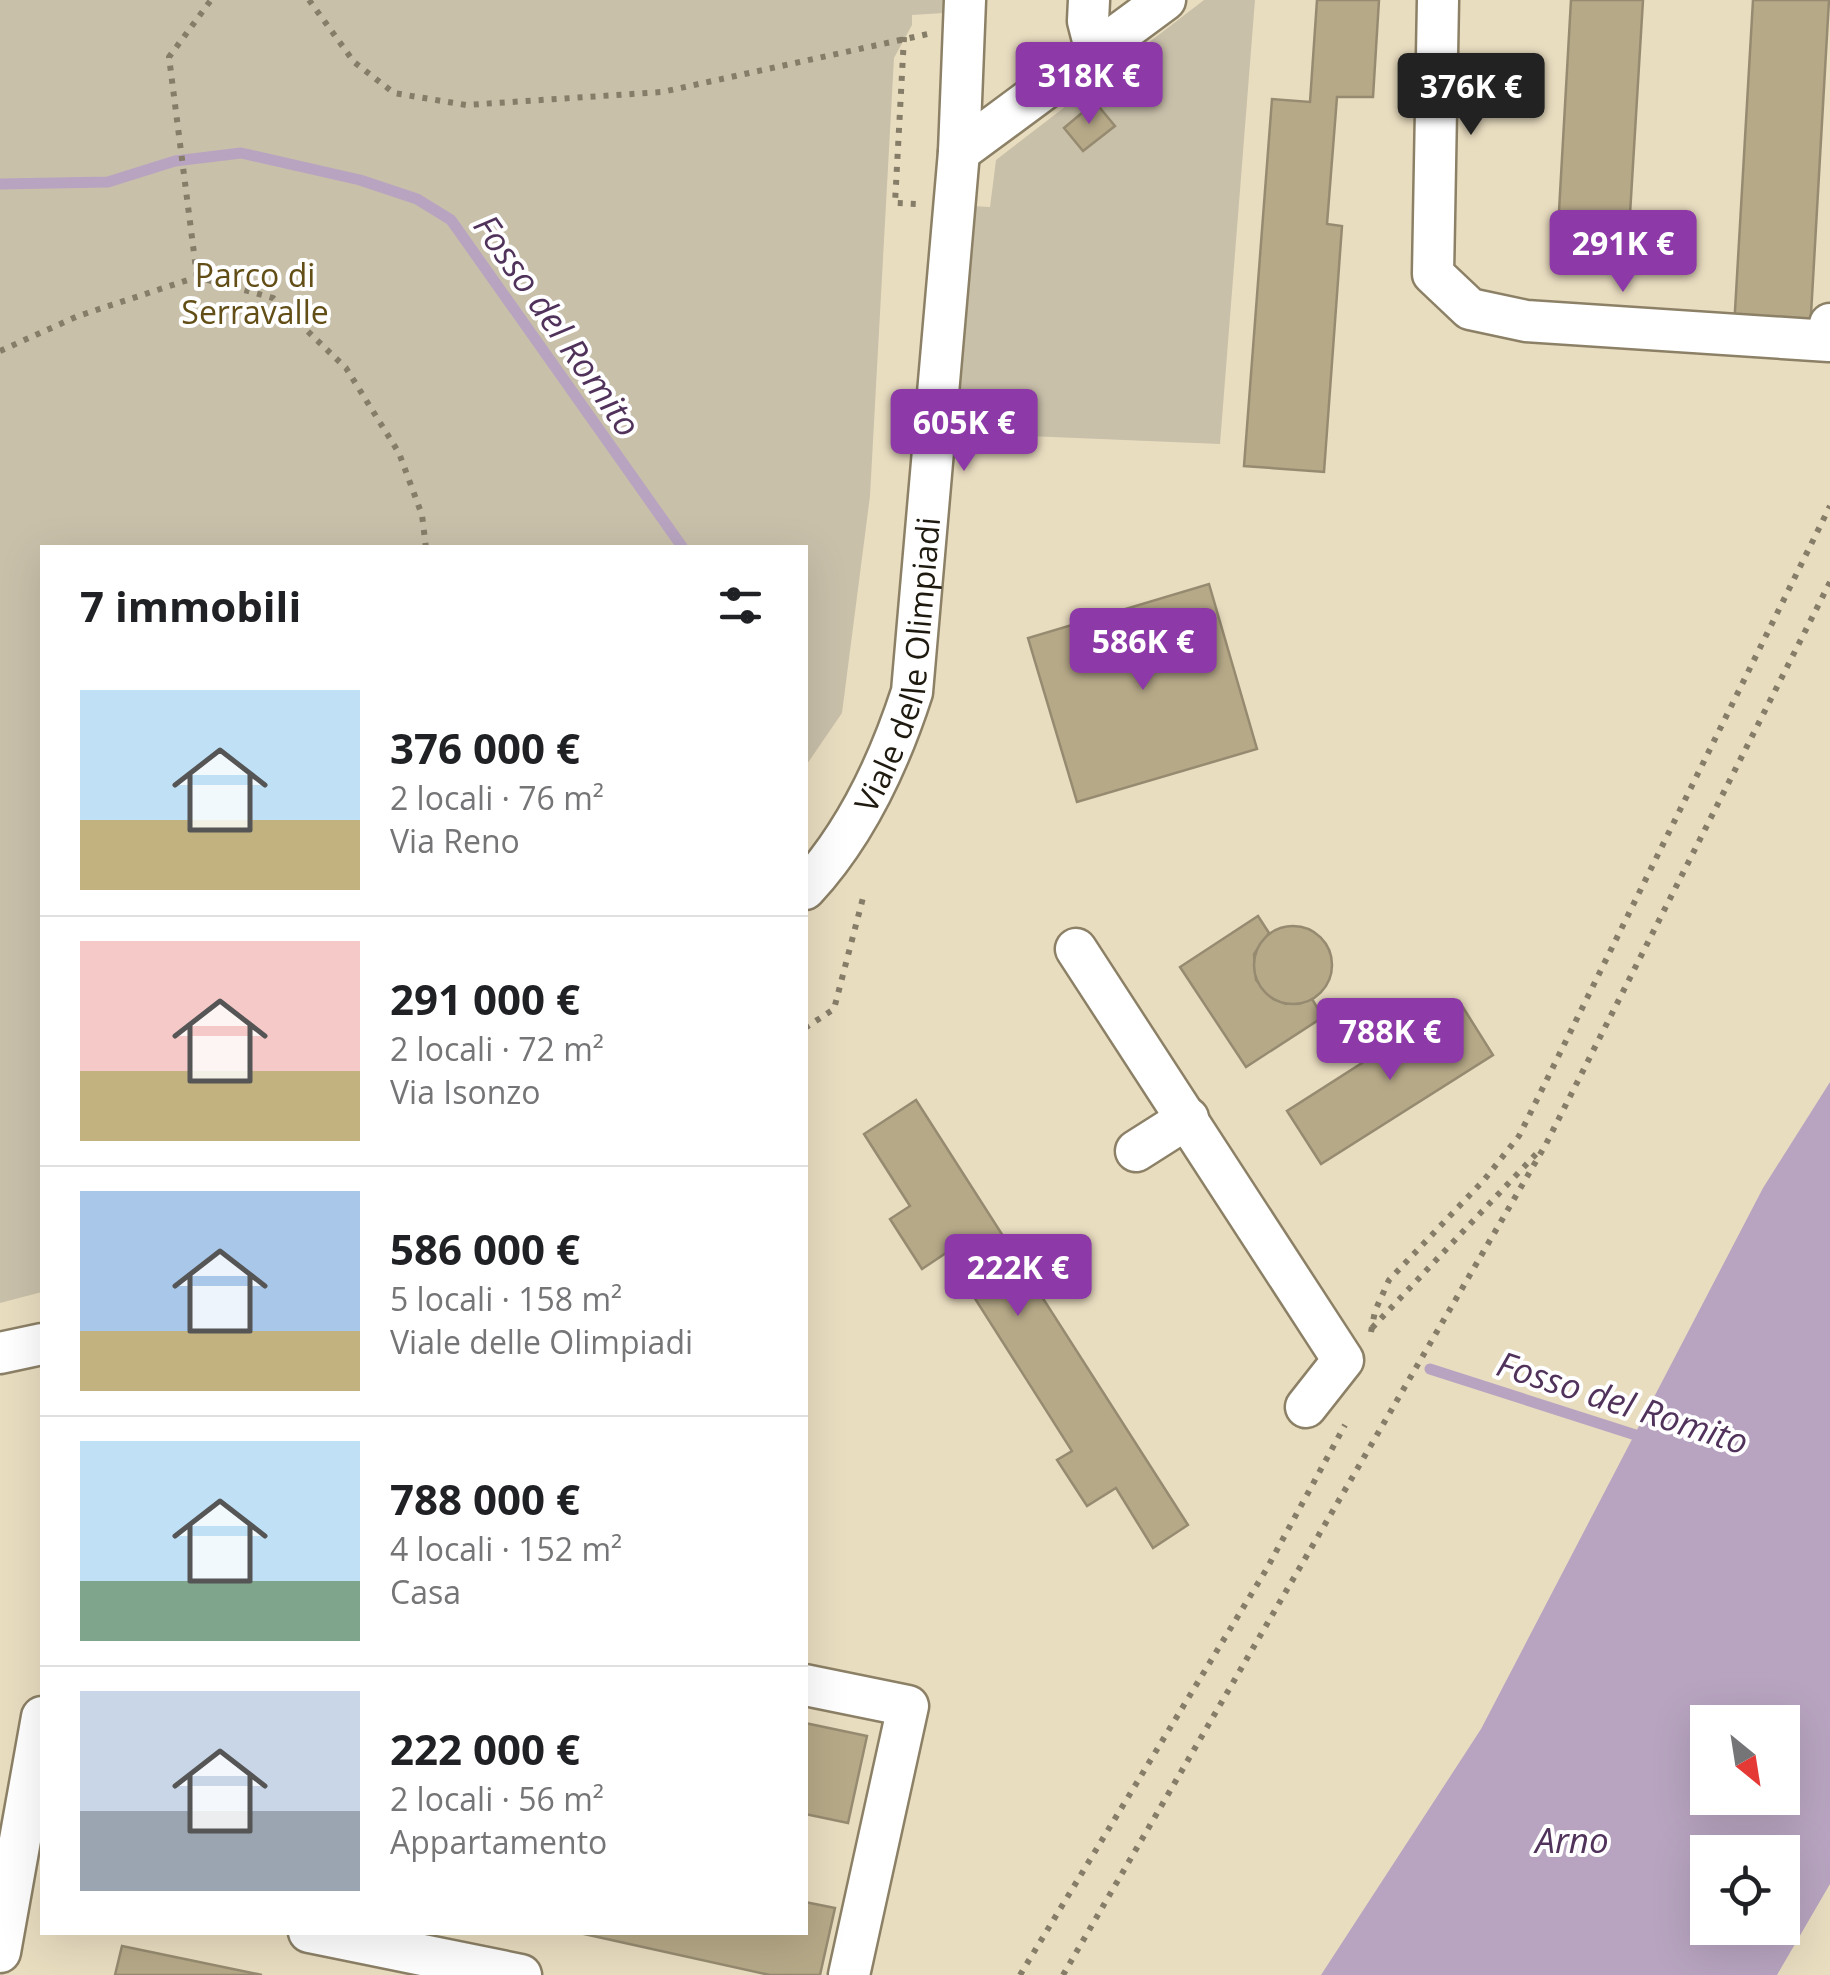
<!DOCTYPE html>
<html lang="it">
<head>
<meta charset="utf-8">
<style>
	:root { --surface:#fff; --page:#f6f6f6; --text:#202124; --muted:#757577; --line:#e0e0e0; --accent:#8d39a8 }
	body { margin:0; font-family:"Open Sans",sans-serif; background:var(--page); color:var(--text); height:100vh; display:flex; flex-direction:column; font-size:38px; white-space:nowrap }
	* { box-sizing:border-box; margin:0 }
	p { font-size:32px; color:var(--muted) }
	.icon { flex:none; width:55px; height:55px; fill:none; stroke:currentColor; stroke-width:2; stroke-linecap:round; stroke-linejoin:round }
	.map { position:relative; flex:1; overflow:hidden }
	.panel { position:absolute; left:40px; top:545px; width:768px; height:1390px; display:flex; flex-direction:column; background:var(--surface); border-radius:0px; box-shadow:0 10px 40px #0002 }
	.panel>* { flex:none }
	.needle { width:65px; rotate:150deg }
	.controls { position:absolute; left:1690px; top:1705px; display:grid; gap:20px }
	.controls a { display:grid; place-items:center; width:110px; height:110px; border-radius:0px; background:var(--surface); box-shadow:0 10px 40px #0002; font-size:50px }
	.price { position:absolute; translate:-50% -85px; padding:0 22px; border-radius:10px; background:var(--accent); color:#fff; font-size:32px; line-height:65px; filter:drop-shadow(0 2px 5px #0008) }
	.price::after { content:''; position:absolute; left:50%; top:60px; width:30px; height:22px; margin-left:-15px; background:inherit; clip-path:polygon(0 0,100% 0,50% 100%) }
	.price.active { background:#222; color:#fff }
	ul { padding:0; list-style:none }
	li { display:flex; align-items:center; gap:30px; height:250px; padding:0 40px }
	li+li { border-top:2px solid var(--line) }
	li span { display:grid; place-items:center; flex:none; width:280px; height:200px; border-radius:0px; color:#555 }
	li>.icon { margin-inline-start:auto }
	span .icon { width:120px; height:120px; fill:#fffc; stroke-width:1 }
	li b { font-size:42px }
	h2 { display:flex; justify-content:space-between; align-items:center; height:120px; padding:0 40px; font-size:42px }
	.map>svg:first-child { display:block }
	.green { fill:#c9c0aa }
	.water { fill:#b8a4c0; fill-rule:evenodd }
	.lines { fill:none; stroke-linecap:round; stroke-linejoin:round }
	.stream { stroke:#b8a4c0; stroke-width:11 }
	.building { fill:#b6a988; stroke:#968b70; stroke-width:2.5 }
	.minor-casing { stroke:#8c8166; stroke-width:45 }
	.path { stroke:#867d69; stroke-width:6; stroke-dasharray:5 8; stroke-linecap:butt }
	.minor { stroke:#fff; stroke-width:40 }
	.labels { text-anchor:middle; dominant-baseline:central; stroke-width:8; stroke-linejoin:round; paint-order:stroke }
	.park-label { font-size:32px; fill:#624e16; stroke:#fff }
	.street-label { font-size:32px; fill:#1f1a10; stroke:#fff }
	.water-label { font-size:35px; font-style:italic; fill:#50325b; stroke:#fff }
</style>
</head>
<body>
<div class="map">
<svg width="1830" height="1975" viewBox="0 0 1830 1975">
	<rect width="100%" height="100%" fill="#e9ddc0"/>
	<g class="green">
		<path d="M0,0H961L960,12L912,15V25L894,58L870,496L842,713L805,767V548H42V1292L0,1303Z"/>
		<path d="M1204,0H1255L1220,444L932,432L954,205L990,207L996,160Z"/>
	</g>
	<path class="water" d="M1830,1082V1884L1777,1975H1321L1481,1729L1763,1188ZM1708,1722H1782V1798H1708ZM1708,1852H1782V1928H1708Z"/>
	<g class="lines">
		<g class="stream">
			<path d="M0,184L108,182L175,161L241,153L360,180L417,199L451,220L683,548"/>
			<path d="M1430,1369L1645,1438"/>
		</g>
	</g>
	<g class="building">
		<path d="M1317,0H1379L1373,97H1337L1327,224L1342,226L1324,472L1244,466L1272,99L1310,102Z"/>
		<path d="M1571,0H1643L1630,214L1559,211Z"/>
		<path d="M1753,0H1829L1810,332L1734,328Z"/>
		<path d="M1095,102L1115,126L1083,151L1064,128Z"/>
		<path d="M1209,584L1257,749L1077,802L1028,638Z"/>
		<path d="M1258,916L1269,933L1254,954L1256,980L1273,999L1286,1004L1312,999L1323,1017L1246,1067L1180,967Z"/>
		<circle cx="1293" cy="965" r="39"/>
		<path d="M1459,1001L1493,1055L1321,1164L1287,1111Z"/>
		<path d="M916,1100L1188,1525L1153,1548L1116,1488L1087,1506L1057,1460L1072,1451L946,1253L922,1269L890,1219L910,1206L864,1134Z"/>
		<path d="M805,1723L867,1736L848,1823L805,1814Z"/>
		<path d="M805,1902L835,1908L820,1975H770L575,1932H805Z"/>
		<path d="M122,1946L262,1975H115Z"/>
	</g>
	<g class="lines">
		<g class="minor-casing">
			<g id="minor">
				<path d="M1089,0L1088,21L1096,52"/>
				<path d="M1438,0L1433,274L1470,309L1526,321L1829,341L1830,324"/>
				<path d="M959,152L1165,0"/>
				<path id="s1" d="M805,889C856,834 889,763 912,692L959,152L965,0"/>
				<path d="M1076,949L1343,1360L1306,1407"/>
				<path d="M1136,1151L1188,1118"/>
				<path d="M0,1353L42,1344"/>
				<path d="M805,1685L908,1706L849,1975"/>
				<path d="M309,1932L521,1975"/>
				<path d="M0,1952L42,1717"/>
			</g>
		</g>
		<g class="path">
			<path d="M309,0L354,62L394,93L466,105L662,92L928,34"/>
			<path d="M904,37L895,203L918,204"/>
			<path d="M197,277L169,57L211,0"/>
			<path d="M0,351L78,316L197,277L273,298L346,368L399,453L422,515L426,548"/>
			<path d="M805,1028L834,1009L864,894"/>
			<path d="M1372,1328L1538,1152"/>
			<path d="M1371,1332L1375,1311L1389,1280L1484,1180L1519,1136L1830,506"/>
			<path d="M1020,1975L1266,1570L1345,1425"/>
			<path d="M1063,1975L1546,1144L1830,582"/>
		</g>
		<use href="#minor" class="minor"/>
	</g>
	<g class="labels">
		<g class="park-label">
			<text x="255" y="274">Parco di<tspan x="255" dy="37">Serravalle</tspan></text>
		</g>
		<g class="street-label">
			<text stroke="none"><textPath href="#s1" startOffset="250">Viale delle Olimpiadi</textPath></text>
		</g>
		<g class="water-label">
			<text transform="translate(558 325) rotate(55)">Fosso del Romito</text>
			<text transform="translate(1623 1402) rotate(18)">Fosso del Romito</text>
			<text x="1572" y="1839">Arno</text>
		</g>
	</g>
</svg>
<div class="controls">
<a><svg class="needle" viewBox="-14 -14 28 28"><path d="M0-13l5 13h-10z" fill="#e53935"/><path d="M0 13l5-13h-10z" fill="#757577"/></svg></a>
<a><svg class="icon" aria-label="locate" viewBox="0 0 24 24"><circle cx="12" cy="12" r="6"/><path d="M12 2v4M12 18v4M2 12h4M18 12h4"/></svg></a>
</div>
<b class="price" style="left:1089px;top:127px">318K €</b>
<b class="price active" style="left:1471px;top:138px">376K €</b>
<b class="price" style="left:1623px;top:295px">291K €</b>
<b class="price" style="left:964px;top:474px">605K €</b>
<b class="price" style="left:1143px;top:693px">586K €</b>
<b class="price" style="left:1390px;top:1083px">788K €</b>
<b class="price" style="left:1018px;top:1319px">222K €</b>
<section class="panel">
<h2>7 immobili<svg class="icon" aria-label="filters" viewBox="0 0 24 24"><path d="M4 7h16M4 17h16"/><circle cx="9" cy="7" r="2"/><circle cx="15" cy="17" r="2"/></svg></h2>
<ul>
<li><span style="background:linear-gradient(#bfe0f5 65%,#c2b280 0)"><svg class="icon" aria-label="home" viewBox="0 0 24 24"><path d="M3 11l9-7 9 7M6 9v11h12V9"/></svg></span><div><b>376 000 €</b><p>2 locali · 76 m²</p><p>Via Reno</p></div></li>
<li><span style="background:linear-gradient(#f6c9c9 65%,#c2b280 0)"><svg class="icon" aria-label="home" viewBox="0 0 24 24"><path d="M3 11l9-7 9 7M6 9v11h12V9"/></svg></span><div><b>291 000 €</b><p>2 locali · 72 m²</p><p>Via Isonzo</p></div></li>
<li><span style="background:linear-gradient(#a9c7e8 70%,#c2b280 0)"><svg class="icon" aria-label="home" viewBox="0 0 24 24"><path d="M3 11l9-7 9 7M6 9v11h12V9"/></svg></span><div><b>586 000 €</b><p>5 locali · 158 m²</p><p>Viale delle Olimpiadi</p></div></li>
<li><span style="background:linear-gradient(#bfe0f5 70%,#7fa58c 0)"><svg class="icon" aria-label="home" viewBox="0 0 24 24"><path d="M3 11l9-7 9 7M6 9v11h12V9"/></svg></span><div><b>788 000 €</b><p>4 locali · 152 m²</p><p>Casa</p></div></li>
<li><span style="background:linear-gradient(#c9d6e8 60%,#9aa5b1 0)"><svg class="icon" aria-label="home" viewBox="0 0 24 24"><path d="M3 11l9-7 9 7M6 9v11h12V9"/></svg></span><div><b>222 000 €</b><p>2 locali · 56 m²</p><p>Appartamento</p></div></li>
</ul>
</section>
</div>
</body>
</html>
